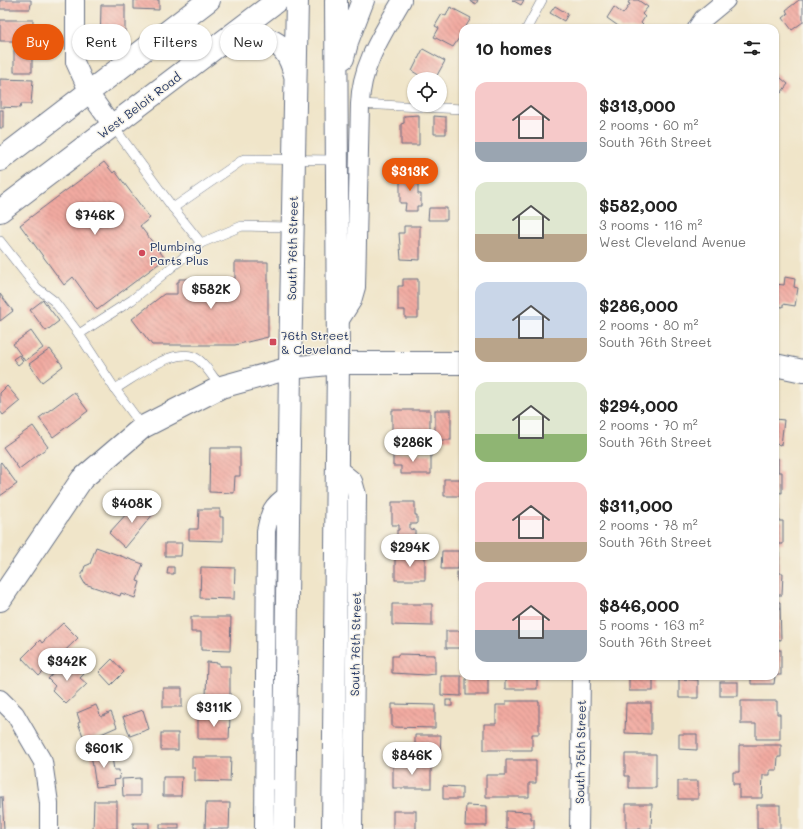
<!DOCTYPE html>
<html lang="en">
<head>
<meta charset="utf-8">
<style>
	:root { --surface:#fff; --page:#f6f6f6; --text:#222; --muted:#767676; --accent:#ea580c }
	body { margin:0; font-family:Mali,sans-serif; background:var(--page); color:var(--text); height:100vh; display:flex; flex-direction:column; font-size:15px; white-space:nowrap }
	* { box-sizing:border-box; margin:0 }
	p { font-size:13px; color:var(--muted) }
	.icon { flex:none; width:22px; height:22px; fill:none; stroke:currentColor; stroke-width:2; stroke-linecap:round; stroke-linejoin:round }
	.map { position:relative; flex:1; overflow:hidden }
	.details { position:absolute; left:459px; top:24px; width:320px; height:656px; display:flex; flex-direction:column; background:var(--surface); border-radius:12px; box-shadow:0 1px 3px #0004 }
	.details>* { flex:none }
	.banner { position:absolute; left:12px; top:24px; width:380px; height:36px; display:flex; gap:8px }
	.tools { position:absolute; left:407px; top:72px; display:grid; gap:8px }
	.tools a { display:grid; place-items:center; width:40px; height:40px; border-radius:50%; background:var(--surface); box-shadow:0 1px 3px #0004; font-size:20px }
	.price { position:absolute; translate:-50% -34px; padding:0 9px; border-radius:14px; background:#fff; color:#222; font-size:13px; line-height:26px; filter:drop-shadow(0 1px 2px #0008) }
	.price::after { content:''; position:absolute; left:50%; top:24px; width:12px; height:9px; margin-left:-6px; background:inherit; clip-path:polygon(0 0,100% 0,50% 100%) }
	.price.selected { background:var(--accent); color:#fff }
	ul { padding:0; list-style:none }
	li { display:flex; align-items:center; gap:12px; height:100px; padding:0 16px }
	li span { display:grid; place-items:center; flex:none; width:112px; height:80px; border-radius:12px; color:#555 }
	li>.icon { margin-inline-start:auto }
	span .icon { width:48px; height:48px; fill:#fffc; stroke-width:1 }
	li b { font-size:17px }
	h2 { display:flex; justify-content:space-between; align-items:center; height:48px; padding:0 16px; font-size:17px }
	.pill { padding:0 14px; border-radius:18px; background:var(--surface); box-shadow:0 1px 3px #0004; font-size:14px; line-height:36px }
	.pill.selected { background:var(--accent); color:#fff }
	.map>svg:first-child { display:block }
	.building { fill:url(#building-back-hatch) }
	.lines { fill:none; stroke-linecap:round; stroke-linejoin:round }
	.service-casing { stroke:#666f83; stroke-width:10 }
	.minor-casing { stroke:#666f83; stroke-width:20 }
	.tertiary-casing { stroke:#666f83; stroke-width:24 }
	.secondary-casing { stroke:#666f83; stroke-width:24 }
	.service { stroke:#fff; stroke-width:9 }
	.minor { stroke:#fff; stroke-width:18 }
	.tertiary { stroke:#fff; stroke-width:22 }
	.secondary { stroke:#fff; stroke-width:22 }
	.poi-dot { fill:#d1495b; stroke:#f7f3e8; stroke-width:1.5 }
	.labels { text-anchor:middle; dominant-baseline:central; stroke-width:3; stroke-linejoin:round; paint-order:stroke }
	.street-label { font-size:12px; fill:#1b2f5e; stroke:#f7f3e8 }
	.poi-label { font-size:12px; fill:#1b2f5e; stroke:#f7f3e8; text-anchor:start }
</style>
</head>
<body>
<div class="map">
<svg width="803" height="829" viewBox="0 0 803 829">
	<defs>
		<pattern id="building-back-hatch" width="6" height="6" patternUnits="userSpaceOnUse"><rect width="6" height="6" fill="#f2aaa1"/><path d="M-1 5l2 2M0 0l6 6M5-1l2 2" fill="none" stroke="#c38b86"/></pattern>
	</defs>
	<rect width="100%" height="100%" fill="#f7f3e8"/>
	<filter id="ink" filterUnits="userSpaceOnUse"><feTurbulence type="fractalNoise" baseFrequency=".025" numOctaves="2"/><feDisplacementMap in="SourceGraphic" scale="8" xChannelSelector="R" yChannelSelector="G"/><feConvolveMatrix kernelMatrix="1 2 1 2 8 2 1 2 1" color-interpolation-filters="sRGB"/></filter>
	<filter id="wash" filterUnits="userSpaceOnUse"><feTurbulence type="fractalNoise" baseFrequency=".012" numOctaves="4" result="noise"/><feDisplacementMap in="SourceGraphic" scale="16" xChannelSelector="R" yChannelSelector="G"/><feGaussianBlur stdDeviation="0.9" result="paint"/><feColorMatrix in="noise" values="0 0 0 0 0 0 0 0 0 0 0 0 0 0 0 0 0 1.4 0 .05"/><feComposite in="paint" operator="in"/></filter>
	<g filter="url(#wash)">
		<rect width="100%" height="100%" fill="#f0e5c9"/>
		<g id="blocks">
			<g class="building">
				<path d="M0,0H31V4L30,9H0Z"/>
				<path d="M134,0H159V10L134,9Z"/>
				<path d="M469,0H478L476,4Z"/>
				<path d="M512,0H524L521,5Z"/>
				<path d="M630,0H638L648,7L642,14L645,17L641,23L643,25L640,28H621L607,18L614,7L623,14L630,4L628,3Z"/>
				<path d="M799,0H803V22L792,30L783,18L788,14L786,10Z"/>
				<path d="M101,5H125V39L113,49H100Z"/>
				<path d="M555,6L568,14L564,21L550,13Z"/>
				<path d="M450,7L471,18L465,28H463V32L453,47L434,37L439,28L435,26L442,14L446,16Z"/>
				<path d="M0,20H33L32,41H0Z"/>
				<path d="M423,49L445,61L435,79H421L422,77L412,71Z"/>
				<rect x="14" y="50" width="18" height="22"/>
				<path d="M775,73L788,84L781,93L775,88Z"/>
				<path d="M0,79L33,80L31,104H21L20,108L0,107Z"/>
				<rect x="0" y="110" width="3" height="18"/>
				<path d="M419,115V145H401V124L404,123V116Z"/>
				<path d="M434,116L446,117V134H434Z"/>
				<path d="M104,162L113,173L115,171L150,218L140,226L164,257L160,260L161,262L97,310L73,277L64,285L20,225Z"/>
				<path d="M403,173H418V194H421V206H417V211H405L406,203H400V181H403Z"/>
				<path d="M429,208H447V220H428Z"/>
				<path d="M404,226H420V260L401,259L399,233H404Z"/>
				<path d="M235,262H268V337L235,345H152L132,319L164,294H177V282H179V279H235Z"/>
				<path d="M785,277L795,279L794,287L798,288L795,306L783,304V307L775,306V284L784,285Z"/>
				<path d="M403,279H418V318H405V310H398V286H403Z"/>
				<path d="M0,294L13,311L0,321Z"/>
				<path d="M43,300L59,321L46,331L30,310Z"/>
				<path d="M31,331L43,348L25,361L13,344Z"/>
				<path d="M50,349L63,366L42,382L29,364Z"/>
				<path d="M19,355L23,361L18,365L13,359Z"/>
				<path d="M7,386L20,401L3,415L0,411V393Z"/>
				<path d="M74,392L88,411L53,437L39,418Z"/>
				<path d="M392,410H430V434H410V440H396L397,434H392Z"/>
				<rect x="435" y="410" width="16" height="30"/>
				<path d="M775,419L784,420L781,445L775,444Z"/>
				<path d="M33,426L48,447L19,469L3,447Z"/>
				<path d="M210,448H240V476H235L234,493L209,492Z"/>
				<path d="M393,453L431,454V474H401V466H393Z"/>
				<path d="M775,458H778V472H782V493L775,492Z"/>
				<path d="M1,462L17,484L0,496V463Z"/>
				<path d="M444,479H461L460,496H444Z"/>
				<path d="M139,500L154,513L125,548L109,533Z"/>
				<path d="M392,502H415V515H417V524H410V529L415,530V542H397V530H399V525H392Z"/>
				<path d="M775,505H779V521H783V544H775Z"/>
				<path d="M199,509H220V517H223V541L189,540V529H198Z"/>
				<path d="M165,543H182L181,556H165Z"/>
				<path d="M96,547L143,564L137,581L140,582L135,598L121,593L120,596L85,584L81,577L85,566L90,564Z"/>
				<path d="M442,551H459L458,569H441Z"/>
				<path d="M775,553H779V573H783L782,595H775Z"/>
				<rect x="395" y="557" width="30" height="23"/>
				<path d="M168,567H174V574H167Z"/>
				<path d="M201,567L235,568L234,599L200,598Z"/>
				<rect x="457" y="572" width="6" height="9"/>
				<path d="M775,602H780L781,640L775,639Z"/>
				<path d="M392,604H432V626L392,625Z"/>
				<path d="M191,617H231L230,651L201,650V632H191Z"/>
				<path d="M63,623L78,638L39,676L22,658L40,640L42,643Z"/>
				<rect x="446" y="631" width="17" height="17"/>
				<rect x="775" y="650" width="6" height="25"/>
				<path d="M398,654L435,655V674L426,675L392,673V656H398Z"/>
				<path d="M112,659L124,672L111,685L99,672Z"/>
				<path d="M64,662L72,670L76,666L84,674L80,678L87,684L66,704L52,690L55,686L48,679Z"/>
				<path d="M207,662L219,663V666H230V697H206Z"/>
				<path d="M441,676H461V696L441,695Z"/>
				<rect x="466" y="676" width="22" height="19"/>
				<rect x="505" y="676" width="32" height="13"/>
				<rect x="629" y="676" width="24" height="15"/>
				<path d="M751,676H775L774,684H751Z"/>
				<path d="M679,679L698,680V698H679Z"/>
				<rect x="720" y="682" width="18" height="14"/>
				<rect x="163" y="688" width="19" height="19"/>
				<rect x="446" y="700" width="6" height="6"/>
				<path d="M506,701H539V734H532V750H484V724H496V705H506Z"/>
				<path d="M741,701H777V714H780V739H756V724H741Z"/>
				<path d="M626,703H651V734L625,733Z"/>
				<path d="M392,704L435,705V728L392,727Z"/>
				<path d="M96,705L101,717L111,712L117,727L85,741L78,723L80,722L77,713Z"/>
				<path d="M143,710L149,729L130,736L123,717Z"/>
				<path d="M198,717H230L229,739H198Z"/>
				<rect x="161" y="733" width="17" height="17"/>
				<path d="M679,734H697V750L679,749Z"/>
				<path d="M415,735H441L440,754L415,753Z"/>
				<path d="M739,745H781V757H778L777,770H770V775H763L762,798H739V784H733V772H739Z"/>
				<path d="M111,751L114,770H119L120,779L114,780L115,785L96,787L91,754Z"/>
				<path d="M625,754H656V788H629V776H625Z"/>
				<path d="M192,757H231L230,782L195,781V768H192Z"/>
				<path d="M506,760H536V783H529V797H486V775H506Z"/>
				<rect x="393" y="764" width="38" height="24"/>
				<path d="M163,777H182L181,796H163Z"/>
				<path d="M140,778V796H123L122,779Z"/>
				<rect x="678" y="781" width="20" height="18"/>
				<path d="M443,786L462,787V799H443Z"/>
				<path d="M0,797H2L4,829H0Z"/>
				<path d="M94,801H117V829H93Z"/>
				<path d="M206,803H230L229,829H205Z"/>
				<path d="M626,804H652L651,829H626Z"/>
				<path d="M466,805L487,806V826H465Z"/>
				<rect x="757" y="805" width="23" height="24"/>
				<rect x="393" y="811" width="23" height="18"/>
				<path d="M506,811L531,812V819H534V829H506Z"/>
				<rect x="133" y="823" width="16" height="6"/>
				<rect x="160" y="824" width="19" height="5"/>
			</g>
		</g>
	</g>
	<g filter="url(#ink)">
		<use href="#blocks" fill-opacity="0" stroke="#666f83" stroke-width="1"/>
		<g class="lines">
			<g class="service-casing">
				<g id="service">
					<path d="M527,28L542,0"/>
					<path d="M360,104L463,109"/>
					<path d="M113,126L173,208L201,243L242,226L292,227"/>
					<path d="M173,208L244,159L336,160"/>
					<path d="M0,241L37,288L54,301L79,334L132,300L201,243"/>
					<path d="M79,334L115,389L143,427"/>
					<path d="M115,389C134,378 171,348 194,357C204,361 213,378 221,387"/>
				</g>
			</g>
			<g class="minor-casing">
				<g id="minor">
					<path d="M75,0V62L89,93L112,125"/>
					<path d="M697,28L703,19L726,0"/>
					<path d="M338,323L352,301L356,287L360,104C361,65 383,33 402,0"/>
					<path d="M337,468L353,481L357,495L353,829"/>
					<path d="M0,699L15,714L43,762L49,803V829"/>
					<path d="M264,829L266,531C270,512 271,506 288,495"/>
					<path d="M579,829L581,676"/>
				</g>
			</g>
			<g class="tertiary-casing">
				<g id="tertiary">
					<path d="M775,365L803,371"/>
					<path d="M0,600L82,479L143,427L221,387L290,368L338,363H463"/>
				</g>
			</g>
			<g class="secondary-casing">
				<g id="secondary">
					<path d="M226,40C259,34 285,35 294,72"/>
					<path d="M343,58L348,39L363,0"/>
					<path d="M0,160L209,0"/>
					<path d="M0,211L278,0"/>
					<path d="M284,829L290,368L297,0"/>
					<path d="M333,829L338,363L336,0"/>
				</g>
			</g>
			<use href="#service" class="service"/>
			<use href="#minor" class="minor"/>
			<use href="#tertiary" class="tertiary"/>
			<use href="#secondary" class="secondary"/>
		</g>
	</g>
	<g class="poi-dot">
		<circle cx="142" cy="253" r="4"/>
		<rect x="269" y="338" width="8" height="8" rx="2"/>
	</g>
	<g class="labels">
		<g class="street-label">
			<text transform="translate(139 105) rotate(-37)">West Beloit Road</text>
			<text transform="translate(292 248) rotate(-89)">South 76th Street</text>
			<text transform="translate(355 644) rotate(-89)">South 76th Street</text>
			<text transform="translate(580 752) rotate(-89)">South 75th Street</text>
		</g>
		<g class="poi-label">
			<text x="150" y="246">Plumbing<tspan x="150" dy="14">Parts Plus</tspan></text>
			<text x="281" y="335">76th Street<tspan x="281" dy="14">&amp; Cleveland</tspan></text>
		</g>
	</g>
</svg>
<div class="tools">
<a><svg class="icon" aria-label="locate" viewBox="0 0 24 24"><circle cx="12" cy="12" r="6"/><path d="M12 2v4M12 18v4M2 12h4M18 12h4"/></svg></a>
</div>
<b class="price selected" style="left:410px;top:192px">$313K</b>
<b class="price" style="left:95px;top:236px">$746K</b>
<b class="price" style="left:211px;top:310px">$582K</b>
<b class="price" style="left:413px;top:463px">$286K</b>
<b class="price" style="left:132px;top:524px">$408K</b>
<b class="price" style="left:410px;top:568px">$294K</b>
<b class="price" style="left:67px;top:682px">$342K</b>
<b class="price" style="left:214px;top:728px">$311K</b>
<b class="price" style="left:104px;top:769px">$601K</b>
<b class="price" style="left:412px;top:776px">$846K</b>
<div class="banner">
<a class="pill selected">Buy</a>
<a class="pill">Rent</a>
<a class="pill">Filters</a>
<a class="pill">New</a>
</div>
<section class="details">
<h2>10 homes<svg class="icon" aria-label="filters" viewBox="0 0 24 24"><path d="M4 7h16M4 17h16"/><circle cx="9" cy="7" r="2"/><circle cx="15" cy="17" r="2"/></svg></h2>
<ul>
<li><span style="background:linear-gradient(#f6c9c9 75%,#9aa5b1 0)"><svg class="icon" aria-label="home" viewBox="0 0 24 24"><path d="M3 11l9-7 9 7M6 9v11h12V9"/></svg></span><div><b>$313,000</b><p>2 rooms · 60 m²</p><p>South 76th Street</p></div></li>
<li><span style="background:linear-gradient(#dfe7d0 65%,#b9a48a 0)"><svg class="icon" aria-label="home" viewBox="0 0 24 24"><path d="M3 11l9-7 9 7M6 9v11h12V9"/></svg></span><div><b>$582,000</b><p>3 rooms · 116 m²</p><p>West Cleveland Avenue</p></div></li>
<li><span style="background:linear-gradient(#c9d6e8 70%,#b9a48a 0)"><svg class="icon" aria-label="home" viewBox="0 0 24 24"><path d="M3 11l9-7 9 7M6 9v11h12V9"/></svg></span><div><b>$286,000</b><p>2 rooms · 80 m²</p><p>South 76th Street</p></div></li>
<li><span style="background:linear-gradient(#dfe7d0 65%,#8fb573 0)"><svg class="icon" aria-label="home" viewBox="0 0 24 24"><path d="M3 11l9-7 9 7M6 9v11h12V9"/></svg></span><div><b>$294,000</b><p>2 rooms · 70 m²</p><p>South 76th Street</p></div></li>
<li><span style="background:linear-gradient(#f6c9c9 75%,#b9a48a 0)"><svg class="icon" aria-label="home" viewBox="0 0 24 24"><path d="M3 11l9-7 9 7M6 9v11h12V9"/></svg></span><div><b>$311,000</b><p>2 rooms · 78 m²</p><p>South 76th Street</p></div></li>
<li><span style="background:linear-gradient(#f6c9c9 60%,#9aa5b1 0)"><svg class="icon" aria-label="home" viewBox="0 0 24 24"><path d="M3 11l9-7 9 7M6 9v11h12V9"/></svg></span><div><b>$846,000</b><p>5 rooms · 163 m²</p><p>South 76th Street</p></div></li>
</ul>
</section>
</div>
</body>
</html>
